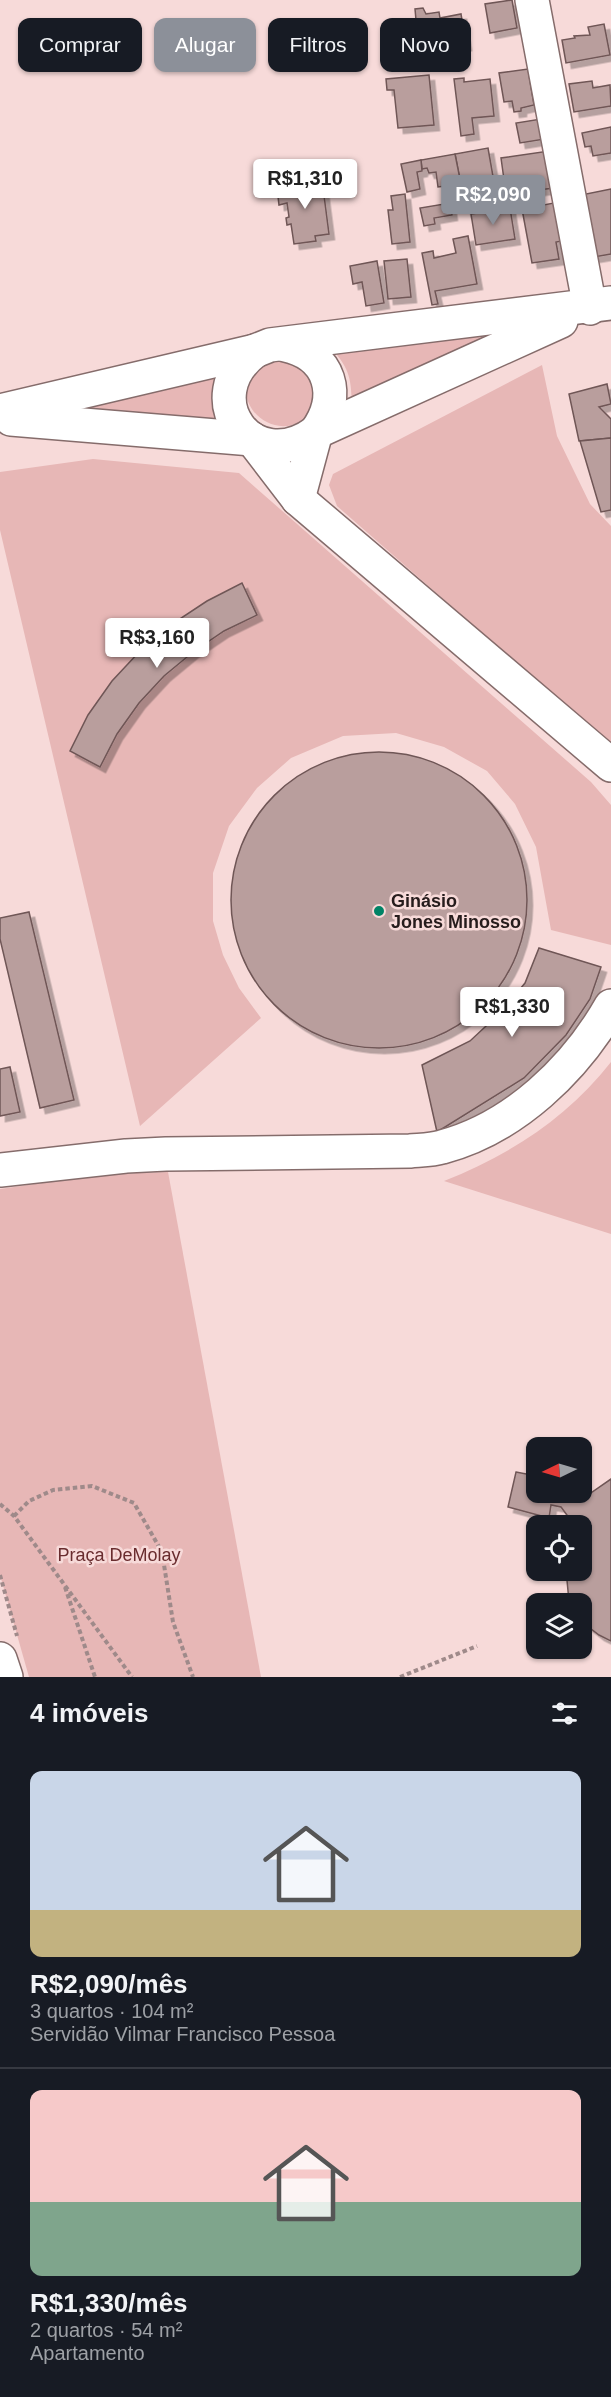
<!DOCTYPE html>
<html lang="pt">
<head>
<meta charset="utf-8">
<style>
	:root { --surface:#171b24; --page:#242831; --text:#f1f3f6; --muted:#9ea1a6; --line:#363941; --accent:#8c9099 }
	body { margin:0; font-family:Helvetica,sans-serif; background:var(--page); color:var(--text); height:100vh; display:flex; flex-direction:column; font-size:22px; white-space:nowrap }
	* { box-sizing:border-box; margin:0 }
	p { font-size:20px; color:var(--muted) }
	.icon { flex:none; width:33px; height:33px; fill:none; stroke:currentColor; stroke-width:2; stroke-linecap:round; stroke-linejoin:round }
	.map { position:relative; height:1677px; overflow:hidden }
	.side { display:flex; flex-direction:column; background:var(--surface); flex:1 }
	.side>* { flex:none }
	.top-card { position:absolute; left:18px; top:18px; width:576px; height:54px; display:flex; gap:12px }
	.needle { width:39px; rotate:265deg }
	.tools { position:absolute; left:526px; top:1437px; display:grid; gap:12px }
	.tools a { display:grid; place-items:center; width:66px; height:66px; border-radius:12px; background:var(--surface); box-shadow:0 2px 4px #0004; font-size:30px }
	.price { position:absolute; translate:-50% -51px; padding:0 14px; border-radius:6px; background:#fff; color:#222; font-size:20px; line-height:39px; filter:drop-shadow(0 2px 3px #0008) }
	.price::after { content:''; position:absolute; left:50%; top:36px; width:18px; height:14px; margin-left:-9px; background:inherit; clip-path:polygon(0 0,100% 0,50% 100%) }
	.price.selected { background:var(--accent); color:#fff }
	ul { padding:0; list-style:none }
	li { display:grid; align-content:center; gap:12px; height:318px; padding:0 30px }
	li+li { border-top:2px solid var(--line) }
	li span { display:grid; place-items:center; height:186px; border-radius:12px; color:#555 }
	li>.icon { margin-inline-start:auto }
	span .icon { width:108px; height:108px; fill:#fffc; stroke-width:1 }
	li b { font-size:26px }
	h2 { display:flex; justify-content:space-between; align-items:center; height:72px; padding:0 30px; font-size:26px }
	.pill { padding:0 21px; border-radius:12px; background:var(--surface); box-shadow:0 2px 4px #0004; font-size:21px; line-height:54px }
	.pill.selected { background:var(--accent); color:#fff }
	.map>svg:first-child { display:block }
	.green { fill:#e7b7b6 }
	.building { fill:#b99e9d; stroke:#6f5656; stroke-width:1.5; filter:url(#shadow) }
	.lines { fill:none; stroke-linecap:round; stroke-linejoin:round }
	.minor-casing { stroke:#856c6b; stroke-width:36 }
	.major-casing { stroke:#856c6b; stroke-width:36 }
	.path { stroke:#9f8a8a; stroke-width:4; stroke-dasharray:4.5 3; stroke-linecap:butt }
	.minor { stroke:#fff; stroke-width:33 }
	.major { stroke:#fff; stroke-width:33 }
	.poi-dot { fill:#008366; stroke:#f7dad9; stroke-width:2 }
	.labels { text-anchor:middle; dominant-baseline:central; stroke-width:5; stroke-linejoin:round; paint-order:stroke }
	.poi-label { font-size:18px; font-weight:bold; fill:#261c1c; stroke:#f7dad9; text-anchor:start }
	.park-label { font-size:18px; fill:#692c2e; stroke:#f7dad9 }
</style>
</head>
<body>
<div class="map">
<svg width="611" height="1677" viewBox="0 0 611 1677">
	<defs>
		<filter id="shadow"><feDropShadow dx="5.5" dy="5.5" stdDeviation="0" flood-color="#0004"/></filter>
	</defs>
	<rect width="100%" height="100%" fill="#f7dad9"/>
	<g class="green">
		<path d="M535,320L352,408C351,380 351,370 331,348Z"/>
		<path d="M271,359L296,360L316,381C315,389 316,401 313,409C311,414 304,420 300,422C267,439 231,400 253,373C258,368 266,363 271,359Z"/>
		<path d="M542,365L557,436L590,504L611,526V746L337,506L329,485L333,474Z"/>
		<path d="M221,371L223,428L28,411Z"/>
		<path d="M93,459L239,473L591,782L611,805V945L551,930L536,847L515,804L487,771L444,747L396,733L343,736L291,758L257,788L229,826L213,873V921L223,955L239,988L261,1018L140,1126L0,530V472Z"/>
		<path d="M611,1062V1234L444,1181C510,1155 567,1118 611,1062Z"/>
		<path d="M168,1172L261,1677H29L0,1575V1189L105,1174Z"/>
	</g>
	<g class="building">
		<path d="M512,0L517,28L490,33L485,4Z"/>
		<path d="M423,8L426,14L439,12L440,18L461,14L466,45L418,52L414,20H416L415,9Z"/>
		<path d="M604,24L610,55L566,63L562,40L575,38L574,36L590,35L588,27Z"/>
		<path d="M528,69L534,105L521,108V111L514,112L512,101L504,102L499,73Z"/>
		<path d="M429,75L434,125L398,128L394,90H387L386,79Z"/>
		<path d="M464,78V82L490,79L494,116L472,118L474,134L461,136L454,79Z"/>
		<path d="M592,81L593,88L610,85L611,106L574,112L569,84Z"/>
		<path d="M541,119L545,139L520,143L516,123Z"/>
		<path d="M611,127V153L593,156L591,146L585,147L582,133Z"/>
		<path d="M488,148L497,199L486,202L487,208L466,212L455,154Z"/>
		<path d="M549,151L554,188L506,194L501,158Z"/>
		<path d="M455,154L461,184L438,187L436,172L429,173L427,168L422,169L421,160Z"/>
		<path d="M421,160L422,171L417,172L420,189L407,192L401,164Z"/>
		<path d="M322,180L329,234L315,236L316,241L294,244L291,224L287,225L286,218L289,217L287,203L279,205L277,188Z"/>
		<path d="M611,189V254L594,257L581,195Z"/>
		<path d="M405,194L410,242L392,244L388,210H393L391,196Z"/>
		<path d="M559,202L567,240L556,242L559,259L532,263L522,209Z"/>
		<path d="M450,203L452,215L434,218L435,224L424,226L420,208Z"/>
		<path d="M510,208L515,239L476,245L471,214Z"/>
		<path d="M468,236L477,284L435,291L438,304L432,305L422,253L433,251L434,258L456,253L453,239Z"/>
		<path d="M407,259L411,297L388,299L384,261Z"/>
		<path d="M377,261L384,303L366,306L362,282L353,284L350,266Z"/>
		<path d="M607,384L611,404L599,407L611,419V438L579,441L569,394Z"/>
		<path d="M611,438V510L601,512L580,441Z"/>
		<path d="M242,583L257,615L224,631L193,652L164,676L139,703L117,734L100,767L70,751L88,715L112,681L140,651L172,624L207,601Z"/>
		<circle cx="379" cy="900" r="148"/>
		<path d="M29,912L74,1100L40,1108L0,939V918Z"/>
		<path d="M539,948L601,967L590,999L566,1035L524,1078L437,1132L422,1065L470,1041L500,1013L525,983Z"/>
		<path d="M10,1067L20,1112L0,1116V1069Z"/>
		<path d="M516,1472L537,1476V1492H582L585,1497L611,1479V1641L599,1635L582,1622V1604H570L569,1601L566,1570H582V1526H575L561,1507L551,1505L549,1518L508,1507Z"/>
	</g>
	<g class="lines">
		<g class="minor-casing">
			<g id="minor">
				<path d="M532,0L590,308"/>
				<path d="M252,439L298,499L611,765"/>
				<path d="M298,499L316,432"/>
				<path d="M0,1170L126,1156L166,1154L410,1151C421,1150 432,1150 442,1147C514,1128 575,1069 611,1006"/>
				<path d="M0,1659L6,1677"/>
			</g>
		</g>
		<g class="major-casing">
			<g id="major">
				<path d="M285,345C331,355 342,396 316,432"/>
				<path d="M255,351C194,397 252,479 316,432L561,321"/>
				<path d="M0,411L255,351L270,345L611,303"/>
				<path d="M11,419L252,439"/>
			</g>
		</g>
		<g class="path">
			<path d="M0,1504L14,1516L132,1677"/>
			<path d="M14,1516L29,1501L53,1490L92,1486L134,1503L162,1552L173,1622L193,1677"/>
			<path d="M0,1575L17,1636"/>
			<path d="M65,1587L95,1677"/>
			<path d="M400,1677L477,1646"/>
		</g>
		<use href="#minor" class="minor"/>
		<use href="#major" class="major"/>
	</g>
	<circle class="poi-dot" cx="379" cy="911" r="6"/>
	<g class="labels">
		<g class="poi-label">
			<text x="391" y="901">Ginásio<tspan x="391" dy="21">Jones Minosso</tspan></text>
		</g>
		<g class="park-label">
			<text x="119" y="1555">Praça DeMolay</text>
		</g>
	</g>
</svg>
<div class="tools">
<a><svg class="needle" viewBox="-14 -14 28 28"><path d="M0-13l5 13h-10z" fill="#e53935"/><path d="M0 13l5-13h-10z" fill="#9ea1a6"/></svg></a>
<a><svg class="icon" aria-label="locate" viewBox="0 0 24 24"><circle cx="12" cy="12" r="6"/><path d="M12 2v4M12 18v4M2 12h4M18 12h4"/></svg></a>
<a><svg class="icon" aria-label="layers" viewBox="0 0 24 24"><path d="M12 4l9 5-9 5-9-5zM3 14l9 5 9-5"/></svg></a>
</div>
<b class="price" style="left:305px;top:210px">R$1,310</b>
<b class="price selected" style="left:493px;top:226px">R$2,090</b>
<b class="price" style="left:157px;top:669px">R$3,160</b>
<b class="price" style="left:512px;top:1038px">R$1,330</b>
<div class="top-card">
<a class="pill">Comprar</a>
<a class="pill selected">Alugar</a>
<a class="pill">Filtros</a>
<a class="pill">Novo</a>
</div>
</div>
<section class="side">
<h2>4 imóveis<svg class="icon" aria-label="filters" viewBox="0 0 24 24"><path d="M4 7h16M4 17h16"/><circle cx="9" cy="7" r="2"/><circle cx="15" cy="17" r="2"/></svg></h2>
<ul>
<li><span style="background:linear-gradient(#c9d6e8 75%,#c2b280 0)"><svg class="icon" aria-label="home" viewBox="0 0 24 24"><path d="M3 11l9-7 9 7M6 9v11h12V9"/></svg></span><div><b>R$2,090/mês</b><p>3 quartos · 104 m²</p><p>Servidão Vilmar Francisco Pessoa</p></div></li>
<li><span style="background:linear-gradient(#f6c9c9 60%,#7fa58c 0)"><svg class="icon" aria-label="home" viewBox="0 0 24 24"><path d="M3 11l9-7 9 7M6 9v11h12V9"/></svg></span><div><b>R$1,330/mês</b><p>2 quartos · 54 m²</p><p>Apartamento</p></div></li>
</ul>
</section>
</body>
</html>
